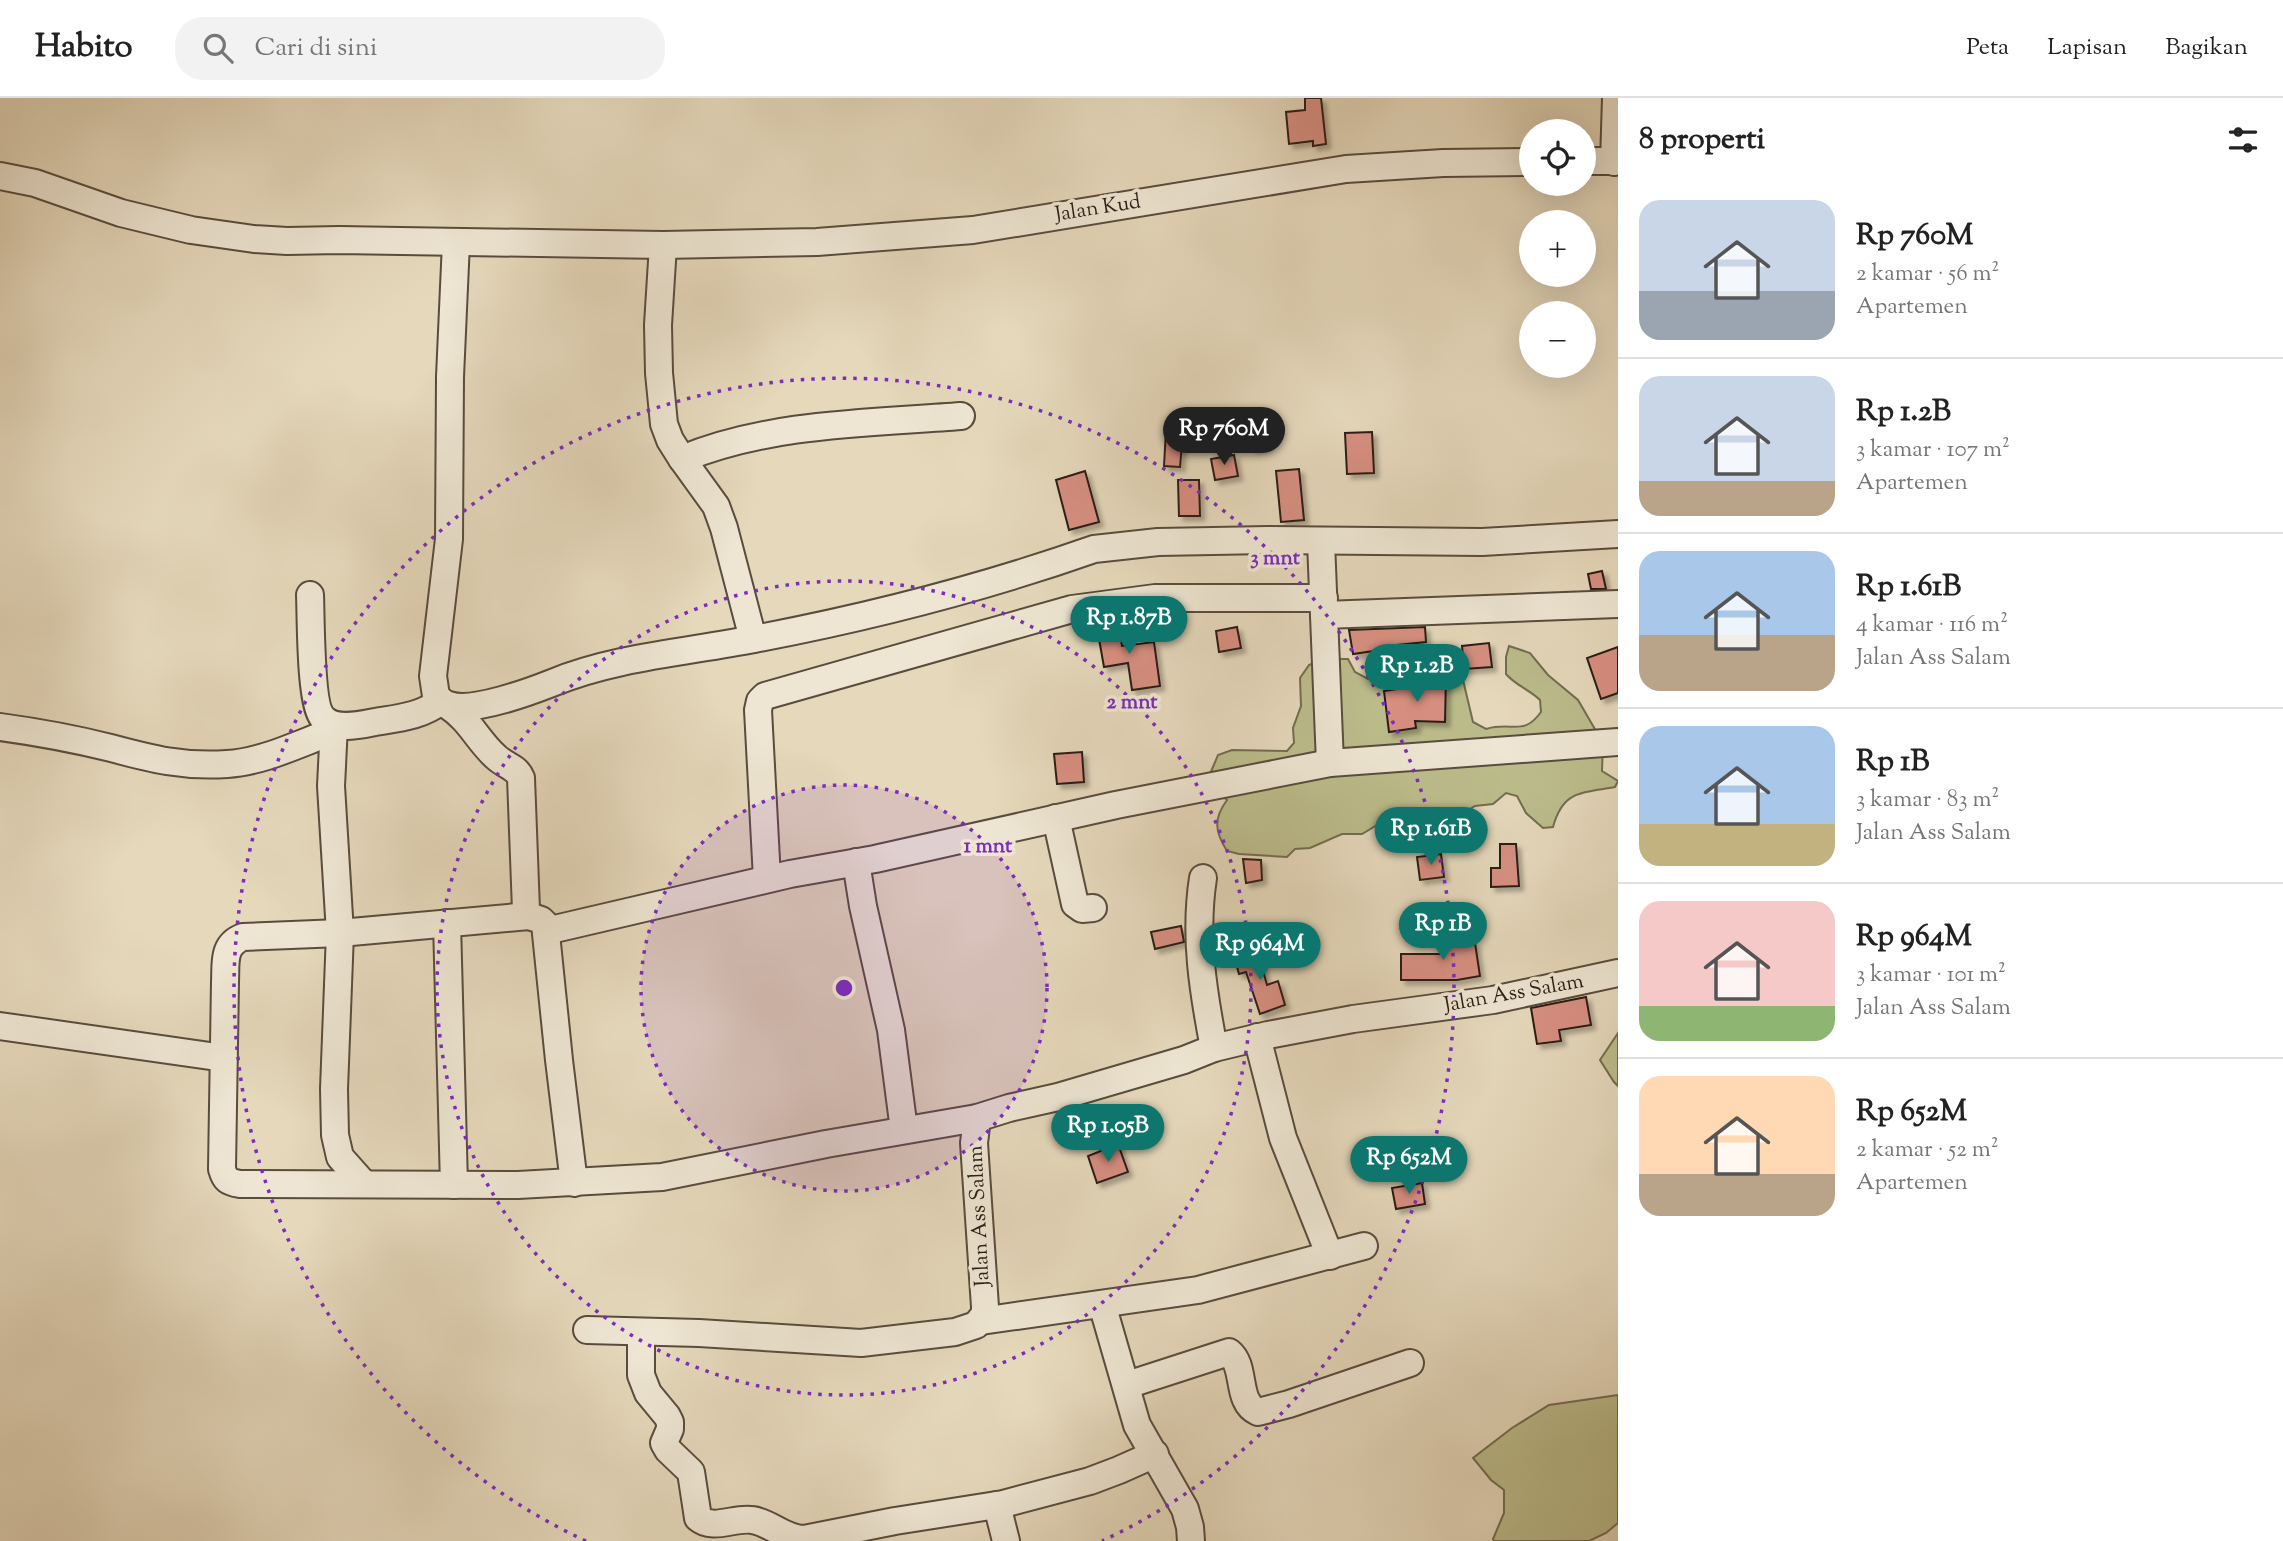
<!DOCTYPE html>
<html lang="id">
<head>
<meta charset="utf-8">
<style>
	:root { --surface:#fff; --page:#f2f2f2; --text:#222; --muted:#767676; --line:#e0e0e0; --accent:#0f766e }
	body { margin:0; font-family:"Sorts Mill Goudy",serif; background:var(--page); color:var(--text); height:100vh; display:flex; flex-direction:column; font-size:26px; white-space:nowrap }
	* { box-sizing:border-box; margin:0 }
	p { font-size:23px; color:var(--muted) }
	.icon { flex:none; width:38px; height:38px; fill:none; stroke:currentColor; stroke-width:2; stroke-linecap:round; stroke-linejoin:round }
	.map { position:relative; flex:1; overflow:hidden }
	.panel { display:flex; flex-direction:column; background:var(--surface); width:665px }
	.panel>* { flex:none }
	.buttons { position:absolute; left:1519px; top:21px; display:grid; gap:14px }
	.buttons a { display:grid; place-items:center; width:77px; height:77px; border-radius:50%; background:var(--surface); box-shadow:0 7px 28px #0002; font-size:35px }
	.price { position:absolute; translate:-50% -60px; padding:0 16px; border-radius:24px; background:var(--accent); color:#fff; font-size:23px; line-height:46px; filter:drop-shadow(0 2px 4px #0008) }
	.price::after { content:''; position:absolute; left:50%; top:42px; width:21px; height:16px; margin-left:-10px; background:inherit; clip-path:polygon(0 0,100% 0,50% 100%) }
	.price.on { background:#222; color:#fff }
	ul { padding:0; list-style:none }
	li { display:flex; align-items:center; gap:21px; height:175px; padding:0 21px }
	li+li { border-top:2px solid var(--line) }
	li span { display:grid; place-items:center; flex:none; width:196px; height:140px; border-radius:21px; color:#555 }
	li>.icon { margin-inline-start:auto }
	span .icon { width:84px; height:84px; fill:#fffc; stroke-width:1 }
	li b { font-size:30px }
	h2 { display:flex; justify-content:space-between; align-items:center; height:84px; padding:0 21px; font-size:30px }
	header { display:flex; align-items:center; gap:42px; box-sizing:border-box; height:98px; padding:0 35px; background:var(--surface); border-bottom:2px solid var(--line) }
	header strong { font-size:33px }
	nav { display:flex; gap:38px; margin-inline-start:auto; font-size:24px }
	.search { width:490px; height:63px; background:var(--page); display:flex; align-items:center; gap:18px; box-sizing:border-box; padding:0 24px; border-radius:28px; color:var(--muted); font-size:26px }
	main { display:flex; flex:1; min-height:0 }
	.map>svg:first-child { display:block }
	.green { fill:#bcbc8b; stroke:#736d50; stroke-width:2 }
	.building { fill:#d78f81; stroke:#2a1e14; stroke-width:2; filter:url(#shadow) }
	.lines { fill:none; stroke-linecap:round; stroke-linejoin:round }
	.minor-casing { stroke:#594c3e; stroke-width:30 }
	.minor { stroke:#eee6d3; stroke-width:26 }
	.ring { fill:none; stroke:#7b2cbf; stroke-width:3.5; stroke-dasharray:3.5 7 }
	.labels { text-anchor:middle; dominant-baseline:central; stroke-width:7; stroke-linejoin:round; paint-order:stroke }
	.street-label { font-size:21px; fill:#2a1e14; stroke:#eee6d3 }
	.centre { fill:#7b2cbf; stroke:#eee6d3; stroke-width:3.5 }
	.ring-label { font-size:21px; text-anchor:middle; font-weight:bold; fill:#7b2cbf; stroke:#eee6d3; stroke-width:7; stroke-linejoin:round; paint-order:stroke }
</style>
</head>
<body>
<header>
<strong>Habito</strong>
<div class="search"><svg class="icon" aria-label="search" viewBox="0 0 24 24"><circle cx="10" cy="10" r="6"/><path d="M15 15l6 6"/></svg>Cari di sini</div>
<nav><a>Peta</a><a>Lapisan</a><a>Bagikan</a></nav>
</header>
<main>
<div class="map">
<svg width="1618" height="1443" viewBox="0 0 1618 1443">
	<defs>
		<filter id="shadow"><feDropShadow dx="4.5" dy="4.5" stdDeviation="2" flood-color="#0004"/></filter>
	</defs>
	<rect width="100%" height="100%" fill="#e5d8bb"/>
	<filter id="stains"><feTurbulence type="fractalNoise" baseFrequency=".00286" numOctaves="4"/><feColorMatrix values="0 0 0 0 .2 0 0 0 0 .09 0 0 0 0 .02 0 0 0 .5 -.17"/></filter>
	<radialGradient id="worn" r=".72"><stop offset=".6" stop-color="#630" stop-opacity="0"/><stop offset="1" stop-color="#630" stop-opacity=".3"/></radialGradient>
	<g class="green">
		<path d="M1509,548L1530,555L1548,577L1578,602L1603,645L1602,673L1618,683L1615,689C1582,695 1563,692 1553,729L1543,730L1526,715L1517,698L1506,695L1493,706L1475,708L1462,716L1445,714L1420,724L1405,717L1385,719L1377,727L1362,736H1342L1310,750L1295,751L1287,759L1239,756L1227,753C1215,734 1213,721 1227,702L1220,696L1210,676L1218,657L1232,652L1287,653L1294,645L1293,630L1301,608L1300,580L1309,567L1320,562L1333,564L1339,561H1348L1355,574L1368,581L1382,576L1391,561L1403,557L1419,558L1432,552L1440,551L1463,582L1473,624L1486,631C1512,623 1523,639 1541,614L1540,602C1530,592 1515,587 1506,576V559Z"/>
		<path d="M1618,935V988L1614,984L1600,962Z"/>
		<path d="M1618,1297V1425L1606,1435L1589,1443H1494L1493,1441L1504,1415V1392L1491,1382L1473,1360L1512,1330L1549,1307Z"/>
	</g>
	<g class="building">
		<path d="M1305,0H1321L1326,46L1313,48V43L1289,46L1286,14L1305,12Z"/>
		<path d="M1263,312L1266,348L1252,350L1248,314Z"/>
		<path d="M1166,332L1183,333L1180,369L1164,368Z"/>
		<path d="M1372,334L1374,375L1347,376L1345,335Z"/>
		<path d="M1234,357L1238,378L1215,382L1211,361Z"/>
		<path d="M1299,371L1304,422L1281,424L1276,373Z"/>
		<path d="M1085,373L1099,424L1069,432L1056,382Z"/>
		<path d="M1178,382H1199L1200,418H1179Z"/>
		<path d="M1602,473L1606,491H1591L1588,476Z"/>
		<path d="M1118,521L1122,548L1154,544L1160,588L1132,592L1128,565L1104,569L1096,524Z"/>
		<path d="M1237,529L1241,550L1219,554L1216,533Z"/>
		<path d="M1425,529L1426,544L1387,548V551L1353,556L1349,532Z"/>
		<path d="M1489,545L1492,569L1464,571L1462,548Z"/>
		<path d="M1618,549V595L1601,601L1587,560Z"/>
		<path d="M1424,577H1446L1445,624L1415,623L1416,630L1389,634L1384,593L1424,587Z"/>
		<path d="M1082,654L1084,684L1057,686L1054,656Z"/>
		<path d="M1500,746H1516L1519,788L1491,789V770H1500Z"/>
		<path d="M1441,756L1444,779L1420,782L1417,759Z"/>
		<path d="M1243,761L1261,762L1262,782L1246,785Z"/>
		<path d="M1181,828L1184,844L1155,851L1151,834Z"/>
		<path d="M1458,835L1461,848L1475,845L1480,878L1457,882H1401V856H1442L1439,839Z"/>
		<path d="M1257,852L1267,887L1278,883L1285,907L1260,916L1246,874L1239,876L1234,858Z"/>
		<path d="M1586,899L1591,927L1559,932L1561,943L1537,946L1531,910Z"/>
		<path d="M1118,1046L1128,1074L1097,1085L1088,1058Z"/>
		<path d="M1422,1085L1425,1106L1396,1111L1392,1090Z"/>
	</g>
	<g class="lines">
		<g class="minor-casing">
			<g id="minor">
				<path d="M1584,63H1618"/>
				<path d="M1614,64L1616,0"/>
				<path d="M0,78L35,85L121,115L191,132L254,141L287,143L339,142L663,147L817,144L973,132L1346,71L1443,65L1531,64"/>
				<path d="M456,144L450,279L449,441L433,578L436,598C440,602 444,606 449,607C472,615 529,594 552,585C615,559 687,554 754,541C870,519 983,490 1094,451L1158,444L1268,442L1482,444L1618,436"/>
				<path d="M663,147L658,227L659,275L664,326L670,342L682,361L716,408L724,430L753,541"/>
				<path d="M682,361C769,325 869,325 961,318"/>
				<path d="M1321,444L1330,665"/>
				<path d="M310,497C311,519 310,607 323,620C335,633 360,627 375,624C399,620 422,618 441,603"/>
				<path d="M1324,517L1618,506"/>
				<path d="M447,607C471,623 477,642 496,659C504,667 517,669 521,680L526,812L529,818L541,822L545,826L559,962L574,1085"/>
				<path d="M334,627L331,688L340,835L334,991L335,1037L340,1059L364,1086"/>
				<path d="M0,629C37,634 75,641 111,650C152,661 183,669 227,666C263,664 300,645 334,633"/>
				<path d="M1056,720L1075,806L1082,811L1093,810"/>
				<path d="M856,764L863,808L891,932L904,1032"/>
				<path d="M1203,780C1194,838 1203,893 1214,950"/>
				<path d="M767,781L758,612L760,603L765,598L1072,511L1155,500H1324"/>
				<path d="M529,818L340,835L243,839C222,847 226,865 225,884L222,1071C225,1082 228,1084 240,1086L518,1087L662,1079L826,1046L977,1020L1009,1010L1058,999L1184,962L1214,950L1268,937L1353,921L1493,902L1618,875"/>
				<path d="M447,825L454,1087"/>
				<path d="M546,833L790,776L875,761L1116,707L1330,665L1618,644"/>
				<path d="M0,928L224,960"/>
				<path d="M1257,939L1283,1040L1330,1158"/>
				<path d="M1102,1206L1137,1327L1185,1411L1190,1429L1191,1443"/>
				<path d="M981,1223L1198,1192L1364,1148"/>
				<path d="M587,1232L699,1235L861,1245L955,1234L976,1227L985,1216V1209L974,1045L977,1020"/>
				<path d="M641,1234V1277L648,1295L667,1318L670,1324V1331L664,1345L668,1352L691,1374L698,1420C713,1433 734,1419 752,1422C770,1424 784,1441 804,1441L895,1423L1003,1406L1090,1383L1119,1372L1155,1356"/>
				<path d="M1127,1287L1229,1254C1247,1268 1235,1304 1258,1314L1289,1306L1410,1265"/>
				<path d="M997,1407L1006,1443"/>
			</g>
		</g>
		<use href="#minor" class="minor"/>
	</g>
	<circle cx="844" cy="890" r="203" fill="#7b2cbf" fill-opacity=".12"/>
	<g class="ring">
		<circle cx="844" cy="890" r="203"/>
		<circle cx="844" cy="890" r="407"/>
		<path d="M586 1443A610 610 0 1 1 1102 1443"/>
	</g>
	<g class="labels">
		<g class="street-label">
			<text transform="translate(1098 111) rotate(-9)">Jalan Kud</text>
			<text transform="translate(1514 896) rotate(-10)">Jalan Ass Salam</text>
			<text transform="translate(980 1118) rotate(-93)">Jalan Ass Salam</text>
		</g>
	</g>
	<circle cx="844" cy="890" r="10" class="centre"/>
	<g class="ring-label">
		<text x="1275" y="466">3 mnt</text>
		<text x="1132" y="610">2 mnt</text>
		<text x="988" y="754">1 mnt</text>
	</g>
	<rect width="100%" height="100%" filter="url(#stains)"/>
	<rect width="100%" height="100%" fill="url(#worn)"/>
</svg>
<div class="buttons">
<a><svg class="icon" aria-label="locate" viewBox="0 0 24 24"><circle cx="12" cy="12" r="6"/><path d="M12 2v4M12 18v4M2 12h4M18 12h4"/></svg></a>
<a>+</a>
<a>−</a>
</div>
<b class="price on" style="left:1224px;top:369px">Rp 760M</b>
<b class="price" style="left:1129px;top:558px">Rp 1.87B</b>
<b class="price" style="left:1417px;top:606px">Rp 1.2B</b>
<b class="price" style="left:1431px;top:769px">Rp 1.61B</b>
<b class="price" style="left:1443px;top:864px">Rp 1B</b>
<b class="price" style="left:1260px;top:884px">Rp 964M</b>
<b class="price" style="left:1108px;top:1066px">Rp 1.05B</b>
<b class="price" style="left:1409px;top:1098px">Rp 652M</b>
</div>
<section class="panel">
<h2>8 properti<svg class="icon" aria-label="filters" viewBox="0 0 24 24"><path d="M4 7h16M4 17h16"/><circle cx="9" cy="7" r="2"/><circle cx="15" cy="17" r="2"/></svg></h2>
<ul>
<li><span style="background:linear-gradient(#c9d6e8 65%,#9aa5b1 0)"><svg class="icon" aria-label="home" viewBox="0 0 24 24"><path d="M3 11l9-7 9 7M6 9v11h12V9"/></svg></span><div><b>Rp 760M</b><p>2 kamar · 56 m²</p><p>Apartemen</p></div></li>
<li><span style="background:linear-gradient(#c9d6e8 75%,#b9a48a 0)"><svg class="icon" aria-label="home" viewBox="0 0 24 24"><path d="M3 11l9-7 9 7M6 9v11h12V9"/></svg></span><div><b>Rp 1.2B</b><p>3 kamar · 107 m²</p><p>Apartemen</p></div></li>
<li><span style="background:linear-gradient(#a9c7e8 60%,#b9a48a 0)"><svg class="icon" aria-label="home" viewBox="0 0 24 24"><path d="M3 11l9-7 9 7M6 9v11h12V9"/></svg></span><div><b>Rp 1.61B</b><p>4 kamar · 116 m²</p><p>Jalan Ass Salam</p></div></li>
<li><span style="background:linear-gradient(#a9c7e8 70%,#c2b280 0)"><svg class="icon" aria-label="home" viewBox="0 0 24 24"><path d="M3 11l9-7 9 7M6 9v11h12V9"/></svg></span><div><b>Rp 1B</b><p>3 kamar · 83 m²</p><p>Jalan Ass Salam</p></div></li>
<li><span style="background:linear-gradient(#f6c9c9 75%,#8fb573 0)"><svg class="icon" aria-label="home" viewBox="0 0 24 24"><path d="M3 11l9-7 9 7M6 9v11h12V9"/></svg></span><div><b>Rp 964M</b><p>3 kamar · 101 m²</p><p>Jalan Ass Salam</p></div></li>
<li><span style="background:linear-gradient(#ffd9b3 70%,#b9a48a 0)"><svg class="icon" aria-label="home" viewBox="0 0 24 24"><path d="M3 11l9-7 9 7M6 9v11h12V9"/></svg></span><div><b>Rp 652M</b><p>2 kamar · 52 m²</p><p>Apartemen</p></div></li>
</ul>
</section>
</main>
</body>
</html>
